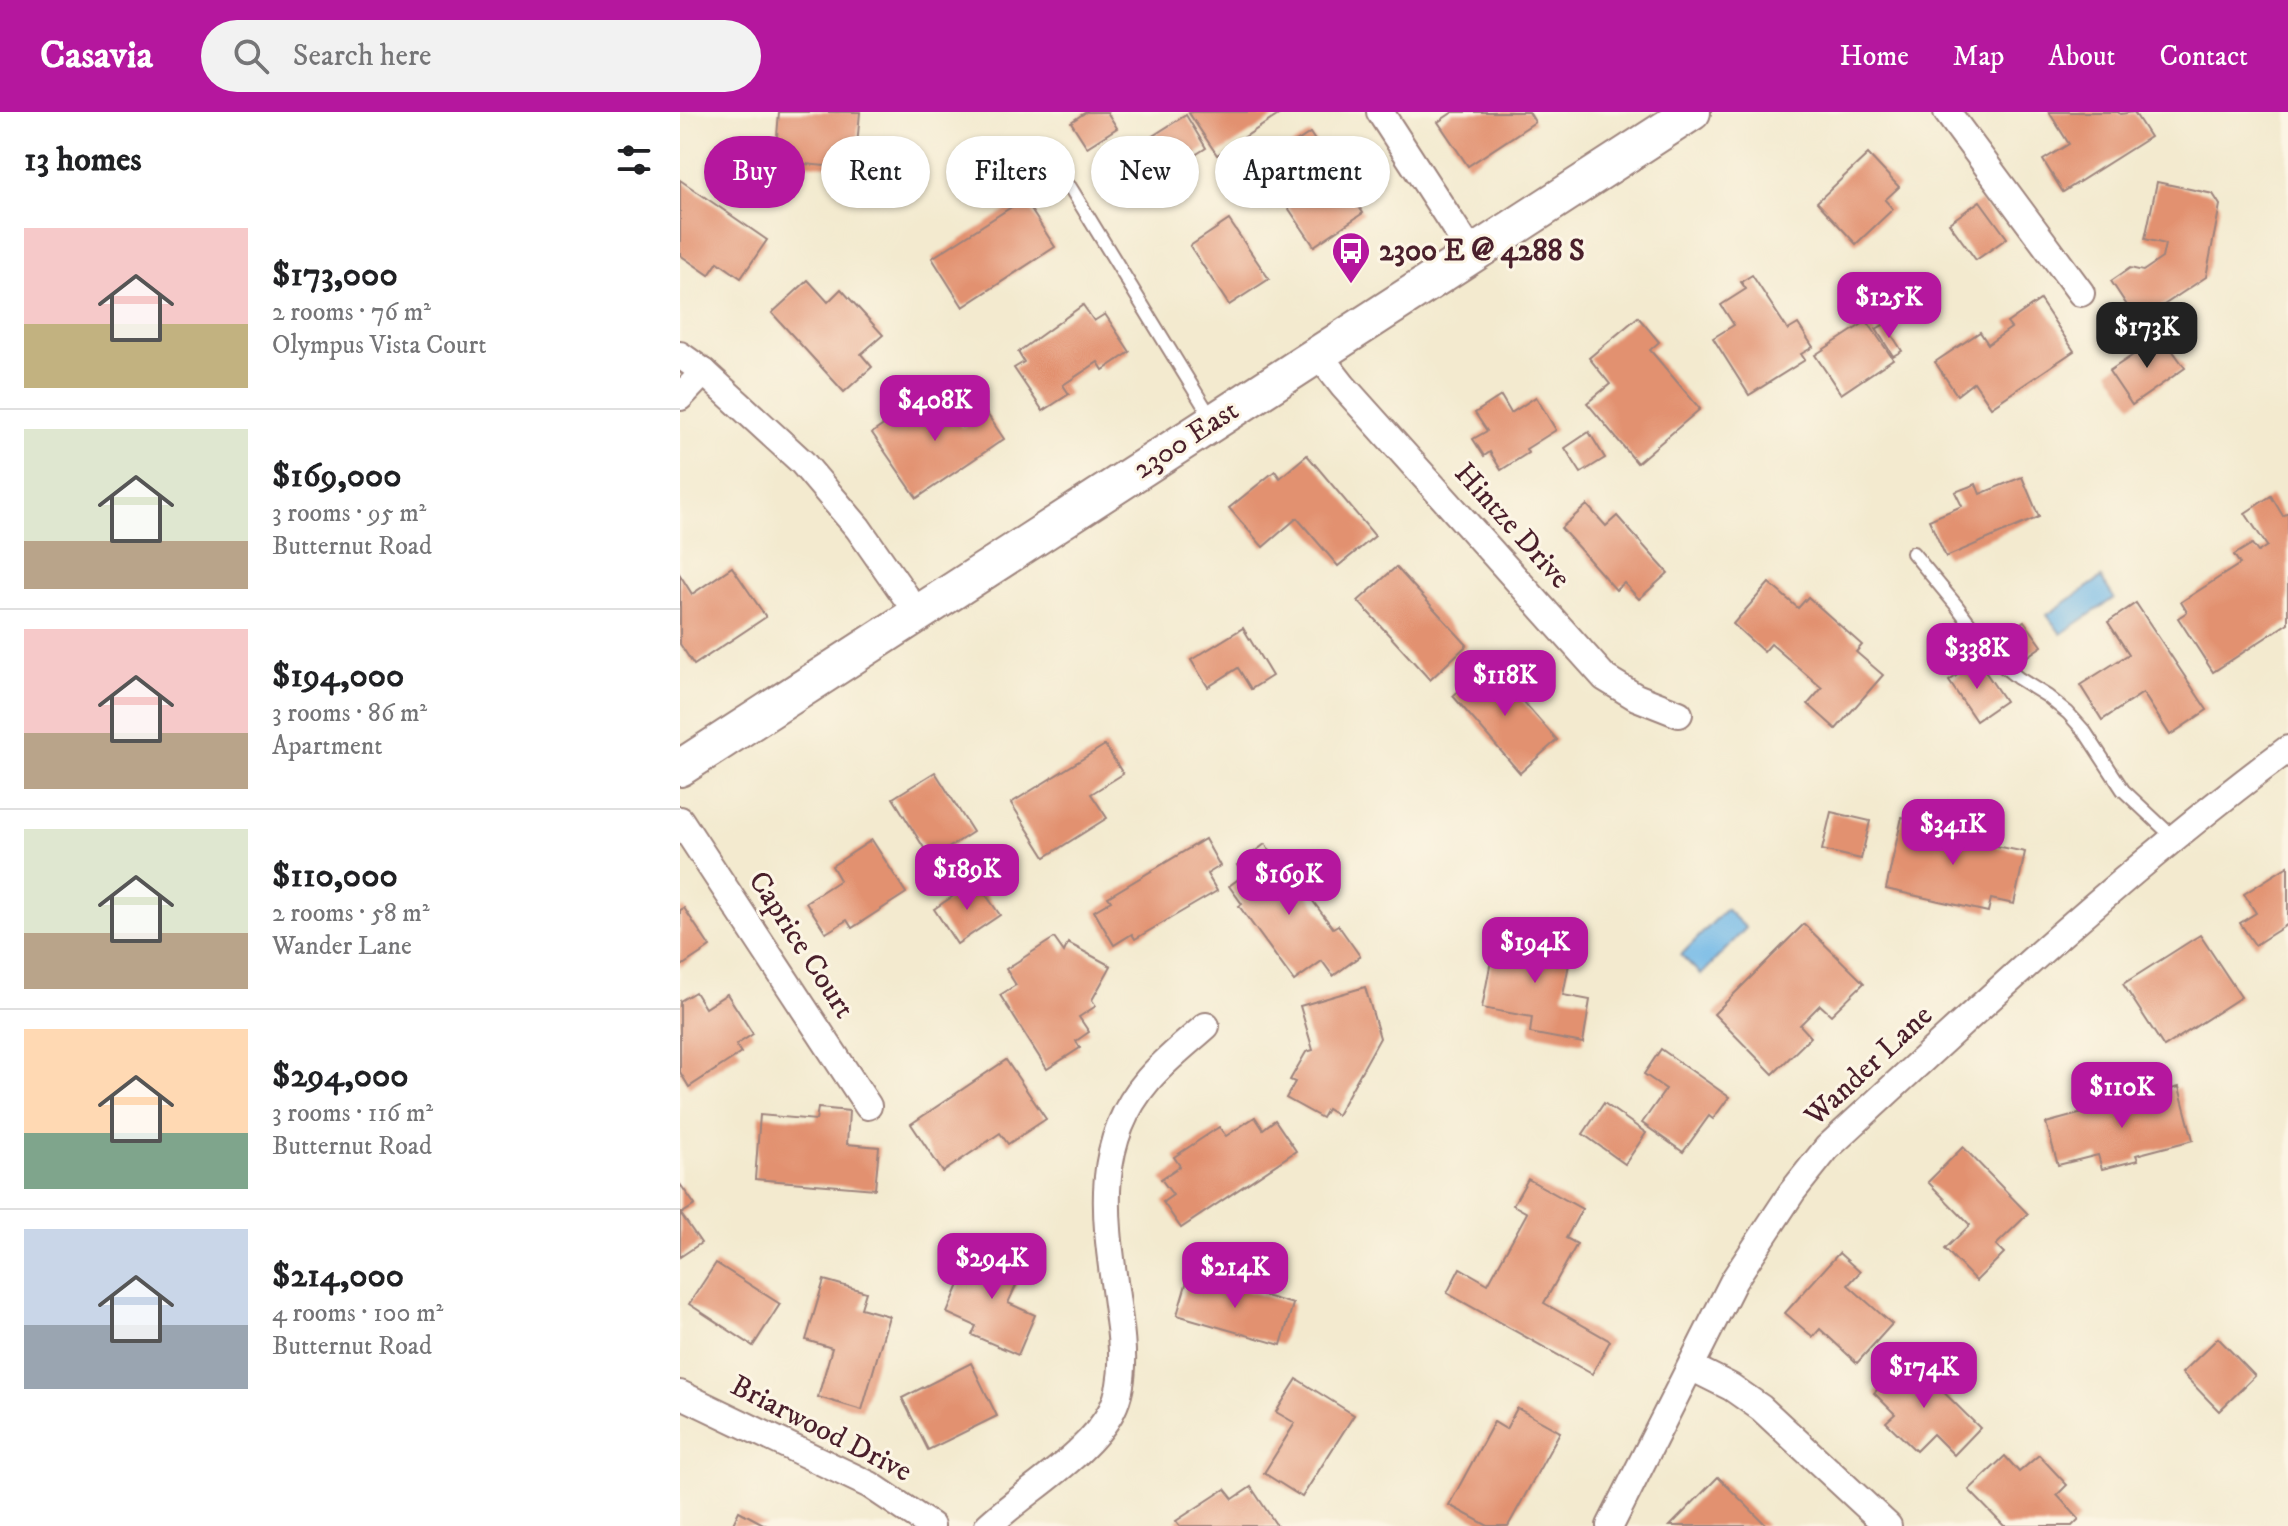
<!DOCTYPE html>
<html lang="en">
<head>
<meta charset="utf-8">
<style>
	:root { --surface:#fff; --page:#f2f2f2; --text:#202124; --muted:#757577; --line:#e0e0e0; --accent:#b5179e }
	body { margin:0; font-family:"IM FELL DW Pica",serif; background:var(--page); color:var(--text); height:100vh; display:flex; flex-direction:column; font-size:30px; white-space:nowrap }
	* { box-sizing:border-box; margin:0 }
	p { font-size:26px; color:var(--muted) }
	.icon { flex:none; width:44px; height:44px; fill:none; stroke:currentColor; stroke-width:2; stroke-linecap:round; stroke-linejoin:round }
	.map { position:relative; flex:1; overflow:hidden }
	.panel { display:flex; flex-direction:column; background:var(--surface); width:680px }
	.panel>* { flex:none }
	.top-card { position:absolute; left:24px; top:24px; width:760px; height:72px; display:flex; gap:16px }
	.price { position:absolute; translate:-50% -68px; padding:0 18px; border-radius:16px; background:var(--accent); color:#fff; font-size:26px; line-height:52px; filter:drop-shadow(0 2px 4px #0008) }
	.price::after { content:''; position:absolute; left:50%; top:48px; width:24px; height:18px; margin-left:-12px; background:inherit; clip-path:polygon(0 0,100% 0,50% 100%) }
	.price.on { background:#222; color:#fff }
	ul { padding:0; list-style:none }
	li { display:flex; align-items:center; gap:24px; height:200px; padding:0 24px }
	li+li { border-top:2px solid var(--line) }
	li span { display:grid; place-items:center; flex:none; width:224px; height:160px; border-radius:0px; color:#555 }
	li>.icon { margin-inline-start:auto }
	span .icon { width:96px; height:96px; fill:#fffc; stroke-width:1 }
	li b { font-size:34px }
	h2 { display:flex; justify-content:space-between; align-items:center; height:96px; padding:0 24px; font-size:34px }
	.chip { padding:0 28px; border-radius:36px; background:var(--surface); box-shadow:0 2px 6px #0004; font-size:28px; line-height:72px }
	.chip.on { background:var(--accent); color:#fff }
	header { display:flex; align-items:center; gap:48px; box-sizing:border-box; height:112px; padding:0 40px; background:var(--accent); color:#fff }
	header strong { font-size:38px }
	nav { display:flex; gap:44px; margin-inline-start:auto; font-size:28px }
	.search { width:560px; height:72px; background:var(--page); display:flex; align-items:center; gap:20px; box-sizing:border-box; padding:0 28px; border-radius:44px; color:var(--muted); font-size:30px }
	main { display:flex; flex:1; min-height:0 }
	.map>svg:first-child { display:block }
	.water { fill:#6fb8e7; stroke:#5c6c89; stroke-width:2 }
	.building { fill:#e2916f }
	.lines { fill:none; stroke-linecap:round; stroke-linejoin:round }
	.service-casing { stroke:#9e847d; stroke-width:16 }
	.minor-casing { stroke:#9e847d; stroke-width:30 }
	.secondary-casing { stroke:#9e847d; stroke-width:40 }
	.service { stroke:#fff; stroke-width:12 }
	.minor { stroke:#fff; stroke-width:26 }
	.secondary { stroke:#fff; stroke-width:36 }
	.labels { text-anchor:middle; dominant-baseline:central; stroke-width:6; stroke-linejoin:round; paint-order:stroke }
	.poi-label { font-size:30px; font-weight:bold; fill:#4a1f2b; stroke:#fcf5e5; text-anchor:start }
	.street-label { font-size:30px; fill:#4a1f2b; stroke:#fcf5e5 }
</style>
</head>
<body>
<header>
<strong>Casavia</strong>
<div class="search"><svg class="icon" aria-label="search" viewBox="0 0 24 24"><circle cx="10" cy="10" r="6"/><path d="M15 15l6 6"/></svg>Search here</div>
<nav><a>Home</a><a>Map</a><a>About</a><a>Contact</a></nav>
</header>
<main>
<section class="panel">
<h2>13 homes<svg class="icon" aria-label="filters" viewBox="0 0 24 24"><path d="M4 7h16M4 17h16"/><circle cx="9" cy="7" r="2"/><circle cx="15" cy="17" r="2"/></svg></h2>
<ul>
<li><span style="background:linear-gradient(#f6c9c9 60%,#c2b280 0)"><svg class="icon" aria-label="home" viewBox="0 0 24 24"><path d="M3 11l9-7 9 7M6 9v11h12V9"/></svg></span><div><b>$173,000</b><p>2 rooms · 76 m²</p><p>Olympus Vista Court</p></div></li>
<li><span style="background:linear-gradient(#dfe7d0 70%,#b9a48a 0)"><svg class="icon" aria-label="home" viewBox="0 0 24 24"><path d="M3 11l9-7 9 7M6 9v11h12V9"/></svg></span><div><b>$169,000</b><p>3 rooms · 95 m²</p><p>Butternut Road</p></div></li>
<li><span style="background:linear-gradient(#f6c9c9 65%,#b9a48a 0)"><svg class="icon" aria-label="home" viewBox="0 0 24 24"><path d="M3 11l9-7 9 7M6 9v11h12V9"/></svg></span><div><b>$194,000</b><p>3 rooms · 86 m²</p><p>Apartment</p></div></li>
<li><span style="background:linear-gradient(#dfe7d0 65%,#b9a48a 0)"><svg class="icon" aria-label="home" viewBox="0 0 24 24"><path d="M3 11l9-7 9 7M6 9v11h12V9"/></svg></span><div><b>$110,000</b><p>2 rooms · 58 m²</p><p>Wander Lane</p></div></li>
<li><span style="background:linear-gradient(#ffd9b3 65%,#7fa58c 0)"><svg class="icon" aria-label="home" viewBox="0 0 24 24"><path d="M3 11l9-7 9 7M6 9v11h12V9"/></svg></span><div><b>$294,000</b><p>3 rooms · 116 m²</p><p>Butternut Road</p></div></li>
<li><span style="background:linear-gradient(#c9d6e8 60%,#9aa5b1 0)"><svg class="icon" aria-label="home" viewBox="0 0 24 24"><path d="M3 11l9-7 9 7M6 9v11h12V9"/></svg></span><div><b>$214,000</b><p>4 rooms · 100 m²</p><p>Butternut Road</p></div></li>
</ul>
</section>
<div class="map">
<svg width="1608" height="1414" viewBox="0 0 1608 1414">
	<rect width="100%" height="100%" fill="#fcf5e5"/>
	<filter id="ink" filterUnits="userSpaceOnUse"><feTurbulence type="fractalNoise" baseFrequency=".0125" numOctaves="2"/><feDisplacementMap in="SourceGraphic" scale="16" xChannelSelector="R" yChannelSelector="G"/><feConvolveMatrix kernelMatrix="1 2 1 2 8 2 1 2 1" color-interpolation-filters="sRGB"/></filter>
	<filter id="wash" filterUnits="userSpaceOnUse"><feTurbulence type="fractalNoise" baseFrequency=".006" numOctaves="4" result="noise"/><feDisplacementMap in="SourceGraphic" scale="32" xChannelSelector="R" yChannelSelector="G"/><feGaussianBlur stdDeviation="1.8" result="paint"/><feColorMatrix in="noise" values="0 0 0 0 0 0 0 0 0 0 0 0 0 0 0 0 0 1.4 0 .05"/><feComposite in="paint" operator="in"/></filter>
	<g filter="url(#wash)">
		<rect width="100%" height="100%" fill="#f3eacf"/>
		<g class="water">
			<path d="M1421,466L1434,486L1381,522L1367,503Z"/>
			<path d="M1046,797L1066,816L1021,863L1001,843Z"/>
		</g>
		<g id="blocks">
			<g class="building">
				<path d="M99,0H180L175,57L95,49Z"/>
				<path d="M406,0H427L437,16L407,35L391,10Z"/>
				<path d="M512,0H603L537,43L509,1Z"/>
				<path d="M773,0H849L855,10L788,54L758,10Z"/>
				<path d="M1369,0H1438L1440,2L1454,0L1470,25L1383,80L1363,48L1389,32Z"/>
				<path d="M506,3L526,36L484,63L463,30Z"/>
				<path d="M630,21L683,101L634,134L580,54Z"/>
				<path d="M349,31L370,64L339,84L318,51Z"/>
				<path d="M1188,42L1219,75L1205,88L1213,97L1176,132L1137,90Z"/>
				<path d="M0,68L87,128L61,166L38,150L29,163L0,143Z"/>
				<path d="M1477,70L1533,82L1540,93L1526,165L1458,210L1431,169L1450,156L1463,159L1482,146L1485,132L1465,127Z"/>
				<path d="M344,87L375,135L283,195L252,146Z"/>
				<path d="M1300,89L1327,126L1296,148L1269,111Z"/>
				<path d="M549,108L589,167L549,193L510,134Z"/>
				<path d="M1072,163L1108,218L1118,212L1133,235L1121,242L1125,248L1069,283L1033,226L1054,213L1041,193L1066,177L1061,170Z"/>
				<path d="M128,168L148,190L161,177L203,223L181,242L192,255L164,280L92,201Z"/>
				<path d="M1360,188L1394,239L1311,295L1294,270L1277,283L1255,250L1300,220L1308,232L1331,216L1327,211Z"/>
				<path d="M403,193L414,209L425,202L450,240L423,258L418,250L383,273L389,282L363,299L334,256L344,250L338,240Z"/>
				<path d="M958,205L979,230L970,238L1020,297L957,351L907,291L930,272L909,246Z"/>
				<path d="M1187,209L1213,247L1161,282L1135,243Z"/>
				<path d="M1205,212L1222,239L1213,244L1196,217Z"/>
				<path d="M1482,224L1505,256L1452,293L1429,259Z"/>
				<path d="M255,275L282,315L305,299L324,327L237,386L192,321L224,299L229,307L246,296L240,286Z"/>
				<path d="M821,284L831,301L856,285L876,318L846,337L848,341L821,358L810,340L804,344L793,327L807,319L795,301Z"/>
				<path d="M909,320L925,346L901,361L885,336Z"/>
				<path d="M627,343L695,424L658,454L617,406L583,435L549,396L595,359L600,366Z"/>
				<path d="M1342,365L1359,405L1266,445L1249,408L1282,394L1275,380L1296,372L1300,382Z"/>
				<path d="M1591,384L1603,404L1608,401V511L1533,560L1498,506L1507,500L1501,490L1560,452L1554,443L1572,432L1578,440L1587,434L1565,401Z"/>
				<path d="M907,393L926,414L937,404L988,461L959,487L944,471L936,478L881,416Z"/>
				<path d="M52,455L86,505L14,553L0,532V463L12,482Z"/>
				<path d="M716,455L787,533L750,568L678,489Z"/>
				<path d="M1089,471L1118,496L1128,485L1182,533L1176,540L1203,563L1156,617L1128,592L1142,576L1091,532L1084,540L1053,512Z"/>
				<path d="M1456,491L1527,598L1490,623L1463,581L1422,608L1400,573L1449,542L1428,510Z"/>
				<path d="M1344,509L1362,534L1336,552L1318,527Z"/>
				<path d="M563,516L592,564L571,577L558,556L528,575L511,548Z"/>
				<path d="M1298,549L1325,589L1296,609L1269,569Z"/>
				<path d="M810,551L877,628L840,661L773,584Z"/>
				<path d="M425,633L443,662L411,682L427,706L365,745L331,691Z"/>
				<path d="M255,660L293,720L251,747L213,686Z"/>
				<path d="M1151,700L1190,709L1181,747L1142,738Z"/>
				<path d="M1222,705L1303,724L1302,731L1345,740L1334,792L1311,787L1308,800L1206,777Z"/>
				<path d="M525,727L540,754L527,762L537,779L455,827L452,822L434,833L414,799L431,789L428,785Z"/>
				<path d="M192,728L226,781L172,816L167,808L146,821L126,790L160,768L152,754Z"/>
				<path d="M585,732L596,747L599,744L653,816L658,813L680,844L653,864L642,849L614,869L559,794L562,792L549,774L564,763L557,753Z"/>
				<path d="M1608,754V812L1575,833L1560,811L1576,801L1564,782Z"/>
				<path d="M296,769L320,803L277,832L254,797Z"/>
				<path d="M4,796L30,835L0,855V798Z"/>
				<path d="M1124,812L1184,871L1151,903L1140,893L1120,913L1131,925L1093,962L1034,902Z"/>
				<path d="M817,817L893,831L883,883L910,888L903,931L850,921L852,905L802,896Z"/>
				<path d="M1520,823L1561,885L1484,935L1443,872Z"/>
				<path d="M374,826L384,840L388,831L431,854L412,888L416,894L399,905L409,920L396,929L400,936L367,957L320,883L336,873L326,857Z"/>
				<path d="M685,875L700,926L657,1003L647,997L642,1006L606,986L615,970L610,968L626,940L633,938L620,894Z"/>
				<path d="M15,880L25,896L47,882L73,922L56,933L61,941L9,975L0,960V889Z"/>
				<path d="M981,937L1049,985L1033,1007L1029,1004L1003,1040L962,1011L986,977L964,962Z"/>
				<path d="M326,948L366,1007L328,1032L320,1021L263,1060L231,1012Z"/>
				<path d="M1499,975L1513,1028L1456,1043L1458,1048L1422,1057L1418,1043L1378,1053L1366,1011Z"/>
				<path d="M924,991L966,1021L945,1052L903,1022Z"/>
				<path d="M138,996L169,999L167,1032L199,1035L195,1077L75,1067L80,1003L136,1008Z"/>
				<path d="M575,1005L583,1017L595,1008L616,1039L501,1116L483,1090L493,1083L481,1067L500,1054L494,1045L539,1015L546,1024Z"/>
				<path d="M1283,1035L1348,1102L1316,1133L1324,1141L1296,1169L1265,1137L1290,1113L1248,1070Z"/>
				<path d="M848,1067L902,1097L886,1126L897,1132L864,1191L930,1229L912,1262L767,1181L780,1156L808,1172L847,1101L833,1093Z"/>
				<path d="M0,1072L15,1093L1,1102L21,1131L0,1145Z"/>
				<path d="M296,1133L345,1154L328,1191L355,1203L338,1243L292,1223L296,1214L267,1201Z"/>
				<path d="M1159,1141L1180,1160L1168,1173L1212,1212L1177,1251L1140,1217L1133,1225L1105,1201Z"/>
				<path d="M36,1151L100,1192L73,1234L9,1192Z"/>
				<path d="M509,1162L613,1192L601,1233L497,1203Z"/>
				<path d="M144,1168L186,1180L181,1196L209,1204L182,1298L138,1285L152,1236L126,1228Z"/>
				<path d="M1538,1226L1575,1264L1539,1299L1502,1261Z"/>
				<path d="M1229,1246L1300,1316L1274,1343L1253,1322L1236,1339L1206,1310L1215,1302L1194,1281Z"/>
				<path d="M291,1251L317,1304L248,1338L222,1286Z"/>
				<path d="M617,1267L674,1303L622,1385L584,1361L615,1311L596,1300Z"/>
				<path d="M837,1296L880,1320L828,1414H808L769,1393L814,1310L826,1317Z"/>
				<path d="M1359,1343L1387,1373L1377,1383L1399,1407L1392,1414H1324L1289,1378L1325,1344L1339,1360Z"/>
				<path d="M1038,1365L1087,1414H990Z"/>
				<path d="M571,1375L597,1414H500L496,1409L545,1377L553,1387Z"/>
				<path d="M59,1399L87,1414H52Z"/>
			</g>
		</g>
	</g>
	<g filter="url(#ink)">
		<use href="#blocks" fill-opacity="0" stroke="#9e847d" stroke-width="2"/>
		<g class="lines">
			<g class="service-casing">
				<g id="service">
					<path d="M390,75L532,307"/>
					<path d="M1233,441L1276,493L1318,550L1338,566L1367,584L1388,601L1405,620L1443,678L1494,726"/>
				</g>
			</g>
			<g class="minor-casing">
				<g id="minor">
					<path d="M700,0L792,142"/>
					<path d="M1267,0L1401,181"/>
					<path d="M638,242L663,274L925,566L956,585L999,602"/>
					<path d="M0,243L24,260L122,350L178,416L238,502"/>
					<path d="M0,285L24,260"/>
					<path d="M0,708L188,994"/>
					<path d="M1011,1255L1051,1275L1081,1296L1208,1414"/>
					<path d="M0,1282L190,1373L251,1414"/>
					<path d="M308,1414C345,1379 410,1342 432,1298C445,1273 443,1235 439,1208C429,1124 407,1039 468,968C485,948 507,931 526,914"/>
					<path d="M930,1414L1054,1168L1112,1080L1147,1036C1296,898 1445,758 1608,637"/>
				</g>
			</g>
			<g class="secondary-casing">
				<path id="secondary" d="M0,656L1012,0"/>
			</g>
			<use href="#service" class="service"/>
			<use href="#minor" class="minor"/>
			<use href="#secondary" class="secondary"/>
		</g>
	</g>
	<defs>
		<g id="bus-pin" transform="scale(2)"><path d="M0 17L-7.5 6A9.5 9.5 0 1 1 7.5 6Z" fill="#b5179e" stroke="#fcf5e5"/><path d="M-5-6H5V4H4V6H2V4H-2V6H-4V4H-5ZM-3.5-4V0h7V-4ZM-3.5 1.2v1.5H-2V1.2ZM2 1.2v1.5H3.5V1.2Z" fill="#fff"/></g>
	</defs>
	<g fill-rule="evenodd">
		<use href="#bus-pin" x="671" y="139"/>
	</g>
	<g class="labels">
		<g class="poi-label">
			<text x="699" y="139">2300 E @ 4288 S</text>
		</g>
		<g class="street-label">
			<text transform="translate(506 328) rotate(-33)">2300 East</text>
			<text transform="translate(832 414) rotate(48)">Hintze Drive</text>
			<text transform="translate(121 833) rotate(57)">Caprice Court</text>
			<text transform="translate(1189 954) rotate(-43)">Wander Lane</text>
			<text transform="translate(141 1317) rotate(27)">Briarwood Drive</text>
		</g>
	</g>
</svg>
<b class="price" style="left:1209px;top:228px">$125K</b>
<b class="price on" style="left:1467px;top:258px">$173K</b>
<b class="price" style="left:255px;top:331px">$408K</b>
<b class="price" style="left:1297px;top:579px">$338K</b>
<b class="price" style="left:825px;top:606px">$118K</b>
<b class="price" style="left:1273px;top:755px">$341K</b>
<b class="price" style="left:287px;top:800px">$189K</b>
<b class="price" style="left:609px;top:805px">$169K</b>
<b class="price" style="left:855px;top:873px">$194K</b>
<b class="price" style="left:1442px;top:1018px">$110K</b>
<b class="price" style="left:312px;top:1189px">$294K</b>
<b class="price" style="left:555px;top:1198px">$214K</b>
<b class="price" style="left:1244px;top:1298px">$174K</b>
<div class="top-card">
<a class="chip on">Buy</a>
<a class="chip">Rent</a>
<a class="chip">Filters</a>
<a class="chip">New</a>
<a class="chip">Apartment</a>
</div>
</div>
</main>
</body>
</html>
